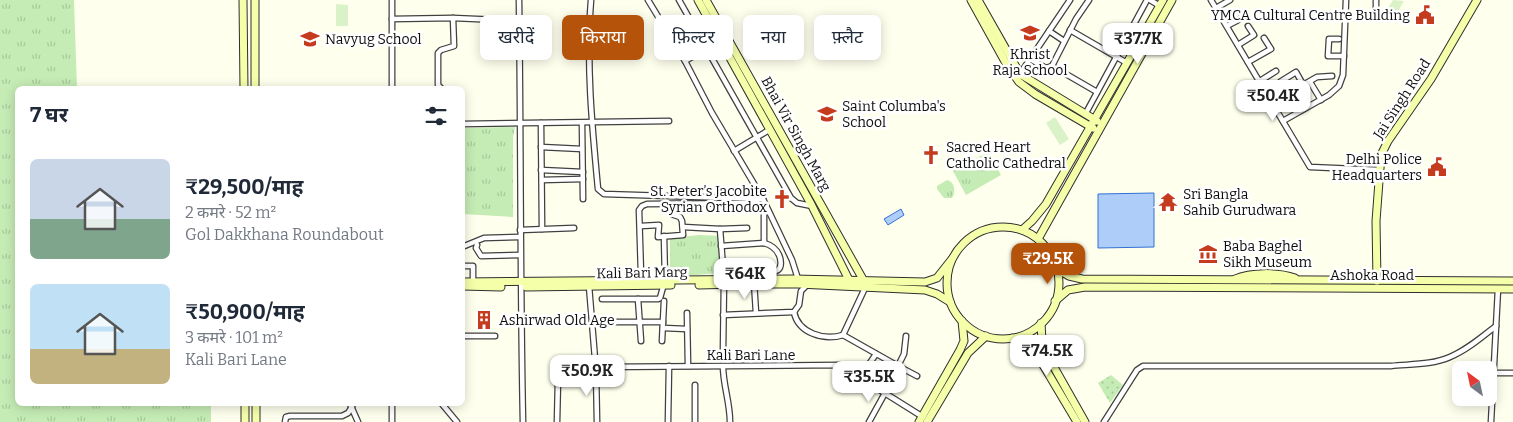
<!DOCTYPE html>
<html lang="hi">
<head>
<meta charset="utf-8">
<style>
	:root { --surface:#fff; --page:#f2f2f3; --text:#1f2937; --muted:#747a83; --accent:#b45309 }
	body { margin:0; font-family:Bitter,"Noto Sans Devanagari",serif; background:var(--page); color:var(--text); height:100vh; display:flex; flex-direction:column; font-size:19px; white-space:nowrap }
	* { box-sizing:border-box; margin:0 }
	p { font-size:16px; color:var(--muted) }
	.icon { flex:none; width:28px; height:28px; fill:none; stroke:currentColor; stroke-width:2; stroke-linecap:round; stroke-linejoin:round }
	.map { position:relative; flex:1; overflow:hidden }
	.panel { position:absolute; left:15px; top:86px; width:450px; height:320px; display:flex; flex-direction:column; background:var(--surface); border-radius:8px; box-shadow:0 2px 12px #0003 }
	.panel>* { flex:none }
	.guide { position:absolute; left:480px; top:15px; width:475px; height:45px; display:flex; gap:10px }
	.needle { width:32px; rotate:327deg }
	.buttons { position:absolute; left:1452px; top:361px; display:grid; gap:10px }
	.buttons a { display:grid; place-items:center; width:45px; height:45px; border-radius:8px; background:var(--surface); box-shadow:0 2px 12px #0003; font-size:25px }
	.price { position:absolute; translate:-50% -42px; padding:0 11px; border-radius:10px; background:#fff; color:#222; font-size:16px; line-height:32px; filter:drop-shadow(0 1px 2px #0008) }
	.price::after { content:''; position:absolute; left:50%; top:30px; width:15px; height:11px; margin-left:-8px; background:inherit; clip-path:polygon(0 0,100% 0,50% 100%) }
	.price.active { background:var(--accent); color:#fff }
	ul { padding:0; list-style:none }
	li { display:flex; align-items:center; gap:15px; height:125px; padding:0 15px }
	li span { display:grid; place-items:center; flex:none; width:140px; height:100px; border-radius:8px; color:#555 }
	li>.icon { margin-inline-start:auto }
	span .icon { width:60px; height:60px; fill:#fffc; stroke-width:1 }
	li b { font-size:21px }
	h2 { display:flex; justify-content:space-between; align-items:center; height:60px; padding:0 15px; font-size:21px }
	.chip { padding:0 18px; border-radius:8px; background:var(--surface); box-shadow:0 2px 12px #0003; font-size:18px; line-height:45px }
	.chip.active { background:var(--accent); color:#fff }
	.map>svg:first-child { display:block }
	.grass { fill:url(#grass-dots) }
	.park { fill:url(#park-tufts) }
	.pitch { fill:#daf2c7 }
	.water { fill:#afcdf9; stroke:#3270d5 }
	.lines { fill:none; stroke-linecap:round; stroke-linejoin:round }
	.street-casing { stroke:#404040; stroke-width:7 }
	.secondary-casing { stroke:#2f2f2f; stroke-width:9 }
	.street { stroke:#fff; stroke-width:4.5 }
	.secondary { stroke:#f5ffa9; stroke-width:7 }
	.labels { text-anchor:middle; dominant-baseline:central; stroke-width:5; stroke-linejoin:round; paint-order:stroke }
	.poi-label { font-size:14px; fill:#0d0d0d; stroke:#fff; text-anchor:start }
	.street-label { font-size:14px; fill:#0d0d0d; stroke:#fff }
</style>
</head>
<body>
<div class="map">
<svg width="1513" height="422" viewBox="0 0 1513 422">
	<defs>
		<pattern id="grass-dots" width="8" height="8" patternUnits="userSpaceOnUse" patternTransform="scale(1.25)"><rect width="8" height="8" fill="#c5ecb5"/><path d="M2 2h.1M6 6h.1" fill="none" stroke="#a8c99a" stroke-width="1.8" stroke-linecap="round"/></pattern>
		<pattern id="park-tufts" width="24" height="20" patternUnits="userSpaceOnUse" patternTransform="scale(1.25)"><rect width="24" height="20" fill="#c5ecb5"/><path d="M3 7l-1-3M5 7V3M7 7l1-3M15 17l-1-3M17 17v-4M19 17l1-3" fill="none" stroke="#a8c99a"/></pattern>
	</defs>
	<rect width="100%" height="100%" fill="#ffe"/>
	<path class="grass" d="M1111,375L1123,385L1110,403L1098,383Z"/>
	<g class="park">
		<path d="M0,0H74L77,89H18V404H211V422H0Z"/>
		<path d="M515,127L513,137V217L463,214V128Z"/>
		<path d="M988,152L1001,175L966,195L953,171Z"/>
		<path d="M947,180C955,182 956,192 952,198H944L937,189V186Z"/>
		<path d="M699,235L721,236V273L670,277V238Z"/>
	</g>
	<g class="pitch">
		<path d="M1393,0L1404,1L1393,20L1384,15Z"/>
		<path d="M336,4L348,5V26H336Z"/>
		<path d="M1055,117L1069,139L1060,145L1046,123Z"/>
	</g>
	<g class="water">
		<path d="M1154,193V247L1098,248V194Z"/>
		<path d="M901,209L904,215L888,225L884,219Z"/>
	</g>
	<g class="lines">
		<g class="street-casing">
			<g id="street">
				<path d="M392,0V89"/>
				<path d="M519,0C521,141 520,281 523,422"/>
				<path d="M591,0C586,63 592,126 598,189L604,194L763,199"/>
				<path d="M648,0L685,61L712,113L763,199L792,260L798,279"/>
				<path d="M679,0L791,198L797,203L812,206"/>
				<path d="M1089,0L1076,19L1052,66L1097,92"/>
				<path d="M1150,0L1160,6"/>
				<path d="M1211,0L1310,167L1379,170"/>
				<path d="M1376,0V11"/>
				<path d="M1216,8L1230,0"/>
				<path d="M392,19L453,18L519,21"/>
				<path d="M1227,26L1244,17L1241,13"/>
				<path d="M1070,30L1127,63"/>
				<path d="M1049,31L1064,41"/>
				<path d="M1339,39H1329L1328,56H1344"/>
				<path d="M1238,45L1254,35L1248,26"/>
				<path d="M1030,59L1046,68L1052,66"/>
				<path d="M685,61L706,49"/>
				<path d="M1248,62L1271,49L1264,38"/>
				<path d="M1020,74L1070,0"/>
				<path d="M1260,81L1276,71"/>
				<path d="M1310,82L1321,100"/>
				<path d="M1303,85L1317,77L1332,76"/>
				<path d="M442,89L438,85V53L441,50L454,46L453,18"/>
				<path d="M1270,100L1286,90L1280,82L1296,72L1305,88L1296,94"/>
				<path d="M1087,111L1147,0"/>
				<path d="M1283,121L1329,95L1339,86L1343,75L1346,0"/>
				<path d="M541,123L542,229"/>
				<path d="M582,123L583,199"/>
				<path d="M462,124L669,121"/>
				<path d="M541,147L582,149"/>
				<path d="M734,151L769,130"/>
				<path d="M541,170L583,172"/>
				<path d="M542,180L583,179"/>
				<path d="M641,226L659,225L658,237L683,235L682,221L680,217L671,214L669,204"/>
				<path d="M683,227L720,229L747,228"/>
				<path d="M720,229L724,280L723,353"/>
				<path d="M520,230L574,228"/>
				<path d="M477,245L476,248L481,256L520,255"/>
				<path d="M721,246L764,243C771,245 776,248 779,255C781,259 782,267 778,270C769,276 735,274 723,274"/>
				<path d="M462,247L484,238L520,237"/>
				<path d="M462,266H473V282"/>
				<path d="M641,274L639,210L642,206L647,204L758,203L764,211V243"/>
				<path d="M754,282L756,313"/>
				<path d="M589,286L596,371L597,422"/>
				<path d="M865,288L843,335L898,366L885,386"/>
				<path d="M602,299H658L660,298L665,280L664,236"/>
				<path d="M638,299L641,341"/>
				<path d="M794,312C798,333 824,341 843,335"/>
				<path d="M687,313L688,366"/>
				<path d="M723,315L794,312L799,305L801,291L808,284"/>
				<path d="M613,322H663"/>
				<path d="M663,328L687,329"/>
				<path d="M462,336H495"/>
				<path d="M906,336L904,354L898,366L917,376"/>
				<path d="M662,341L664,301"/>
				<path d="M723,366C723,385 730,402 730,422"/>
				<path d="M596,371L602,367L840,365L923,417"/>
				<path d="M863,373L876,354"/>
				<path d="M1494,373H1513"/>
				<path d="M695,385V422"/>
				<path d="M350,404L358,422"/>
				<path d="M442,404L457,422"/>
				<path d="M285,422L286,417L290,416H342L348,413L352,407"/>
				<path d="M392,422V404"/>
				<path d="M557,422L558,380L583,379"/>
				<path d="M668,422L669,366"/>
				<path d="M869,422L885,393"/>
				<path d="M1104,422L1137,370L1143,366H1391C1411,364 1432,365 1450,357C1467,350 1482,337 1496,326"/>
				<path d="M1491,422L1498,289"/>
			</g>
		</g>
		<g class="secondary-casing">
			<g id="secondary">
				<path d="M243,0L244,89"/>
				<path d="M255,0V89"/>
				<path d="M698,0L811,204L851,284"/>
				<path d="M706,0L865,283"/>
				<path d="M971,0L1007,65L1019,82L1035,94L1093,128"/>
				<path d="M978,0L1020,74L1097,121"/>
				<circle cx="1003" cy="283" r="56"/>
				<path d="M1022,230L1032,221L1046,204L1163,0"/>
				<path d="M1038,239L1172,0"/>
				<path d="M1057,269L1069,276L1082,279L1513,281"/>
				<path d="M1235,279C1251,272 1278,272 1295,278"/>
				<path d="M1377,281L1376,221L1381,155L1388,141L1431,79L1477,0"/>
				<path d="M462,282L794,279L925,282L937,278L952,259"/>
				<path d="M754,284H798L925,290L937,294L950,302"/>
				<path d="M699,285L738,284"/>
				<path d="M462,286L501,287"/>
				<path d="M526,287L671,285"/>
				<path d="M1055,301L1068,290L1085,287L1513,289"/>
				<path d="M1041,323L1042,341L1046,353L1085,422"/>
				<path d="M1012,338L1025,342L1033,348L1077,422"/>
				<path d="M256,404V422"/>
				<path d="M245,422V404"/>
				<path d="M919,422L960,350L964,341L962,321"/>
				<path d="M927,422L968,353L986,336"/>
			</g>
		</g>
		<use href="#street" class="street"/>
		<use href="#secondary" class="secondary"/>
	</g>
	<defs>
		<g id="civic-bare" transform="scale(1.5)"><path d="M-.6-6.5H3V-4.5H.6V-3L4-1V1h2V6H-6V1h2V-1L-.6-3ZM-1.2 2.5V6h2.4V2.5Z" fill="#c53b1e" stroke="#fff" stroke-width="2.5" paint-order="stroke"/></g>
		<g id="school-bare" transform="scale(1.5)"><path d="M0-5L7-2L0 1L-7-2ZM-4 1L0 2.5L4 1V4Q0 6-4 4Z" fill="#c53b1e" stroke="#fff" stroke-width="2.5" paint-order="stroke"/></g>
		<g id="church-bare" transform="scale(1.5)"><path d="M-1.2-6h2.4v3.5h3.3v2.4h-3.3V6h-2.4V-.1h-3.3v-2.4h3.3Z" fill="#c53b1e" stroke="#fff" stroke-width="2.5" paint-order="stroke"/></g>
		<g id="temple-bare" transform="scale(1.5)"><path d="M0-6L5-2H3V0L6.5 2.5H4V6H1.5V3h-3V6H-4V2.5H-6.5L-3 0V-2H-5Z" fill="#c53b1e" stroke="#fff" stroke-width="2.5" paint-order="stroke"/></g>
		<g id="museum-bare" transform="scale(1.5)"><path d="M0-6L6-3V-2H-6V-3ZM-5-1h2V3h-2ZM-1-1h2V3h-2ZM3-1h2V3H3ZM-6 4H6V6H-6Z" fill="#c53b1e" stroke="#fff" stroke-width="2.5" paint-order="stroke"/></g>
		<g id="building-bare" transform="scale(1.5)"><path d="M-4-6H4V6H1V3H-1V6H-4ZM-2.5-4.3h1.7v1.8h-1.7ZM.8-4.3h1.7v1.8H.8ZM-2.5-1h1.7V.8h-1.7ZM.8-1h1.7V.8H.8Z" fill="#c53b1e" stroke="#fff" stroke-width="2.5" paint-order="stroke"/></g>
	</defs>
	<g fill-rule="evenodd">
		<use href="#civic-bare" x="1425" y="15"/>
		<use href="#school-bare" x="1030" y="33"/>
		<use href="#school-bare" x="310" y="39"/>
		<use href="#school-bare" x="827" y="114"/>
		<use href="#church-bare" x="931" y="155"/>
		<use href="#civic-bare" x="1437" y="167"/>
		<use href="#church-bare" x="782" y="199"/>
		<use href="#temple-bare" x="1168" y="202"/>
		<use href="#museum-bare" x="1208" y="254"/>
		<use href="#building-bare" x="484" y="320"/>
	</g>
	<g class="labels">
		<g class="poi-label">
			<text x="1410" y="15" text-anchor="end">YMCA Cultural Centre Building</text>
			<text x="325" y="39">Navyug School</text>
			<text x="1030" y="54" text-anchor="middle">Khrist<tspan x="1030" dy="16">Raja School</tspan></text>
			<text x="842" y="106">Saint Columba's<tspan x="842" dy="16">School</tspan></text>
			<text x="946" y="147">Sacred Heart<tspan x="946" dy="16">Catholic Cathedral</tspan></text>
			<text x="1422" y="159" text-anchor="end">Delhi Police<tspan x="1422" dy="16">Headquarters</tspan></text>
			<text x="767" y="191" text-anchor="end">St. Peter’s Jacobite<tspan x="767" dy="16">Syrian Orthodox</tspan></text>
			<text x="1183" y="194">Sri Bangla<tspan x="1183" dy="16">Sahib Gurudwara</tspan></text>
			<text x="1223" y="246">Baba Baghel<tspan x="1223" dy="16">Sikh Museum</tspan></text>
			<text x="499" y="320">Ashirwad Old Age</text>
		</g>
		<g class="street-label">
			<text transform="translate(1402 99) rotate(-57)">Jai Singh Road</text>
			<text transform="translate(796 134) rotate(61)">Bhai Vir Singh Marg</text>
			<text transform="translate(642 273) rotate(-1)">Kali Bari Marg</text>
			<text x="1372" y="275">Ashoka Road</text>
			<text x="751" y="355">Kali Bari Lane</text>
		</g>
	</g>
</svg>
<div class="buttons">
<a><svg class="needle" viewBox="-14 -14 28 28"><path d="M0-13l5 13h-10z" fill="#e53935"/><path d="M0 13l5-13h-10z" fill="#747a83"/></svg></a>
</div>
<b class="price" style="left:1138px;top:65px">₹37.7K</b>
<b class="price" style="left:1273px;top:122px">₹50.4K</b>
<b class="price active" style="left:1048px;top:285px">₹29.5K</b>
<b class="price" style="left:745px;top:300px">₹64K</b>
<b class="price" style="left:1047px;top:377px">₹74.5K</b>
<b class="price" style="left:587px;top:397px">₹50.9K</b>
<b class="price" style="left:869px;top:403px">₹35.5K</b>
<div class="guide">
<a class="chip">खरीदें</a>
<a class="chip active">किराया</a>
<a class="chip">फ़िल्टर</a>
<a class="chip">नया</a>
<a class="chip">फ़्लैट</a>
</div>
<section class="panel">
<h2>7 घर<svg class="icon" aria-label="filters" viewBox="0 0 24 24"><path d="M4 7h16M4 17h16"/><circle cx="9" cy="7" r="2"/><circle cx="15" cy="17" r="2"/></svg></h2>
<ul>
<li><span style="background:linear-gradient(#c9d6e8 60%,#7fa58c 0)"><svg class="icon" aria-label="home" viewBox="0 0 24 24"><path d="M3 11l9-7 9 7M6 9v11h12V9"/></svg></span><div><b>₹29,500/माह</b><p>2 कमरे · 52 m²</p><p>Gol Dakkhana Roundabout</p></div></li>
<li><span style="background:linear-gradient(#bfe0f5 65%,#c2b280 0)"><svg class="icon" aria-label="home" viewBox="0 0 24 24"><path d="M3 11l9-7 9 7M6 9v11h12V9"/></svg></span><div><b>₹50,900/माह</b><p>3 कमरे · 101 m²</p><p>Kali Bari Lane</p></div></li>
</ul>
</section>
</div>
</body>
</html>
